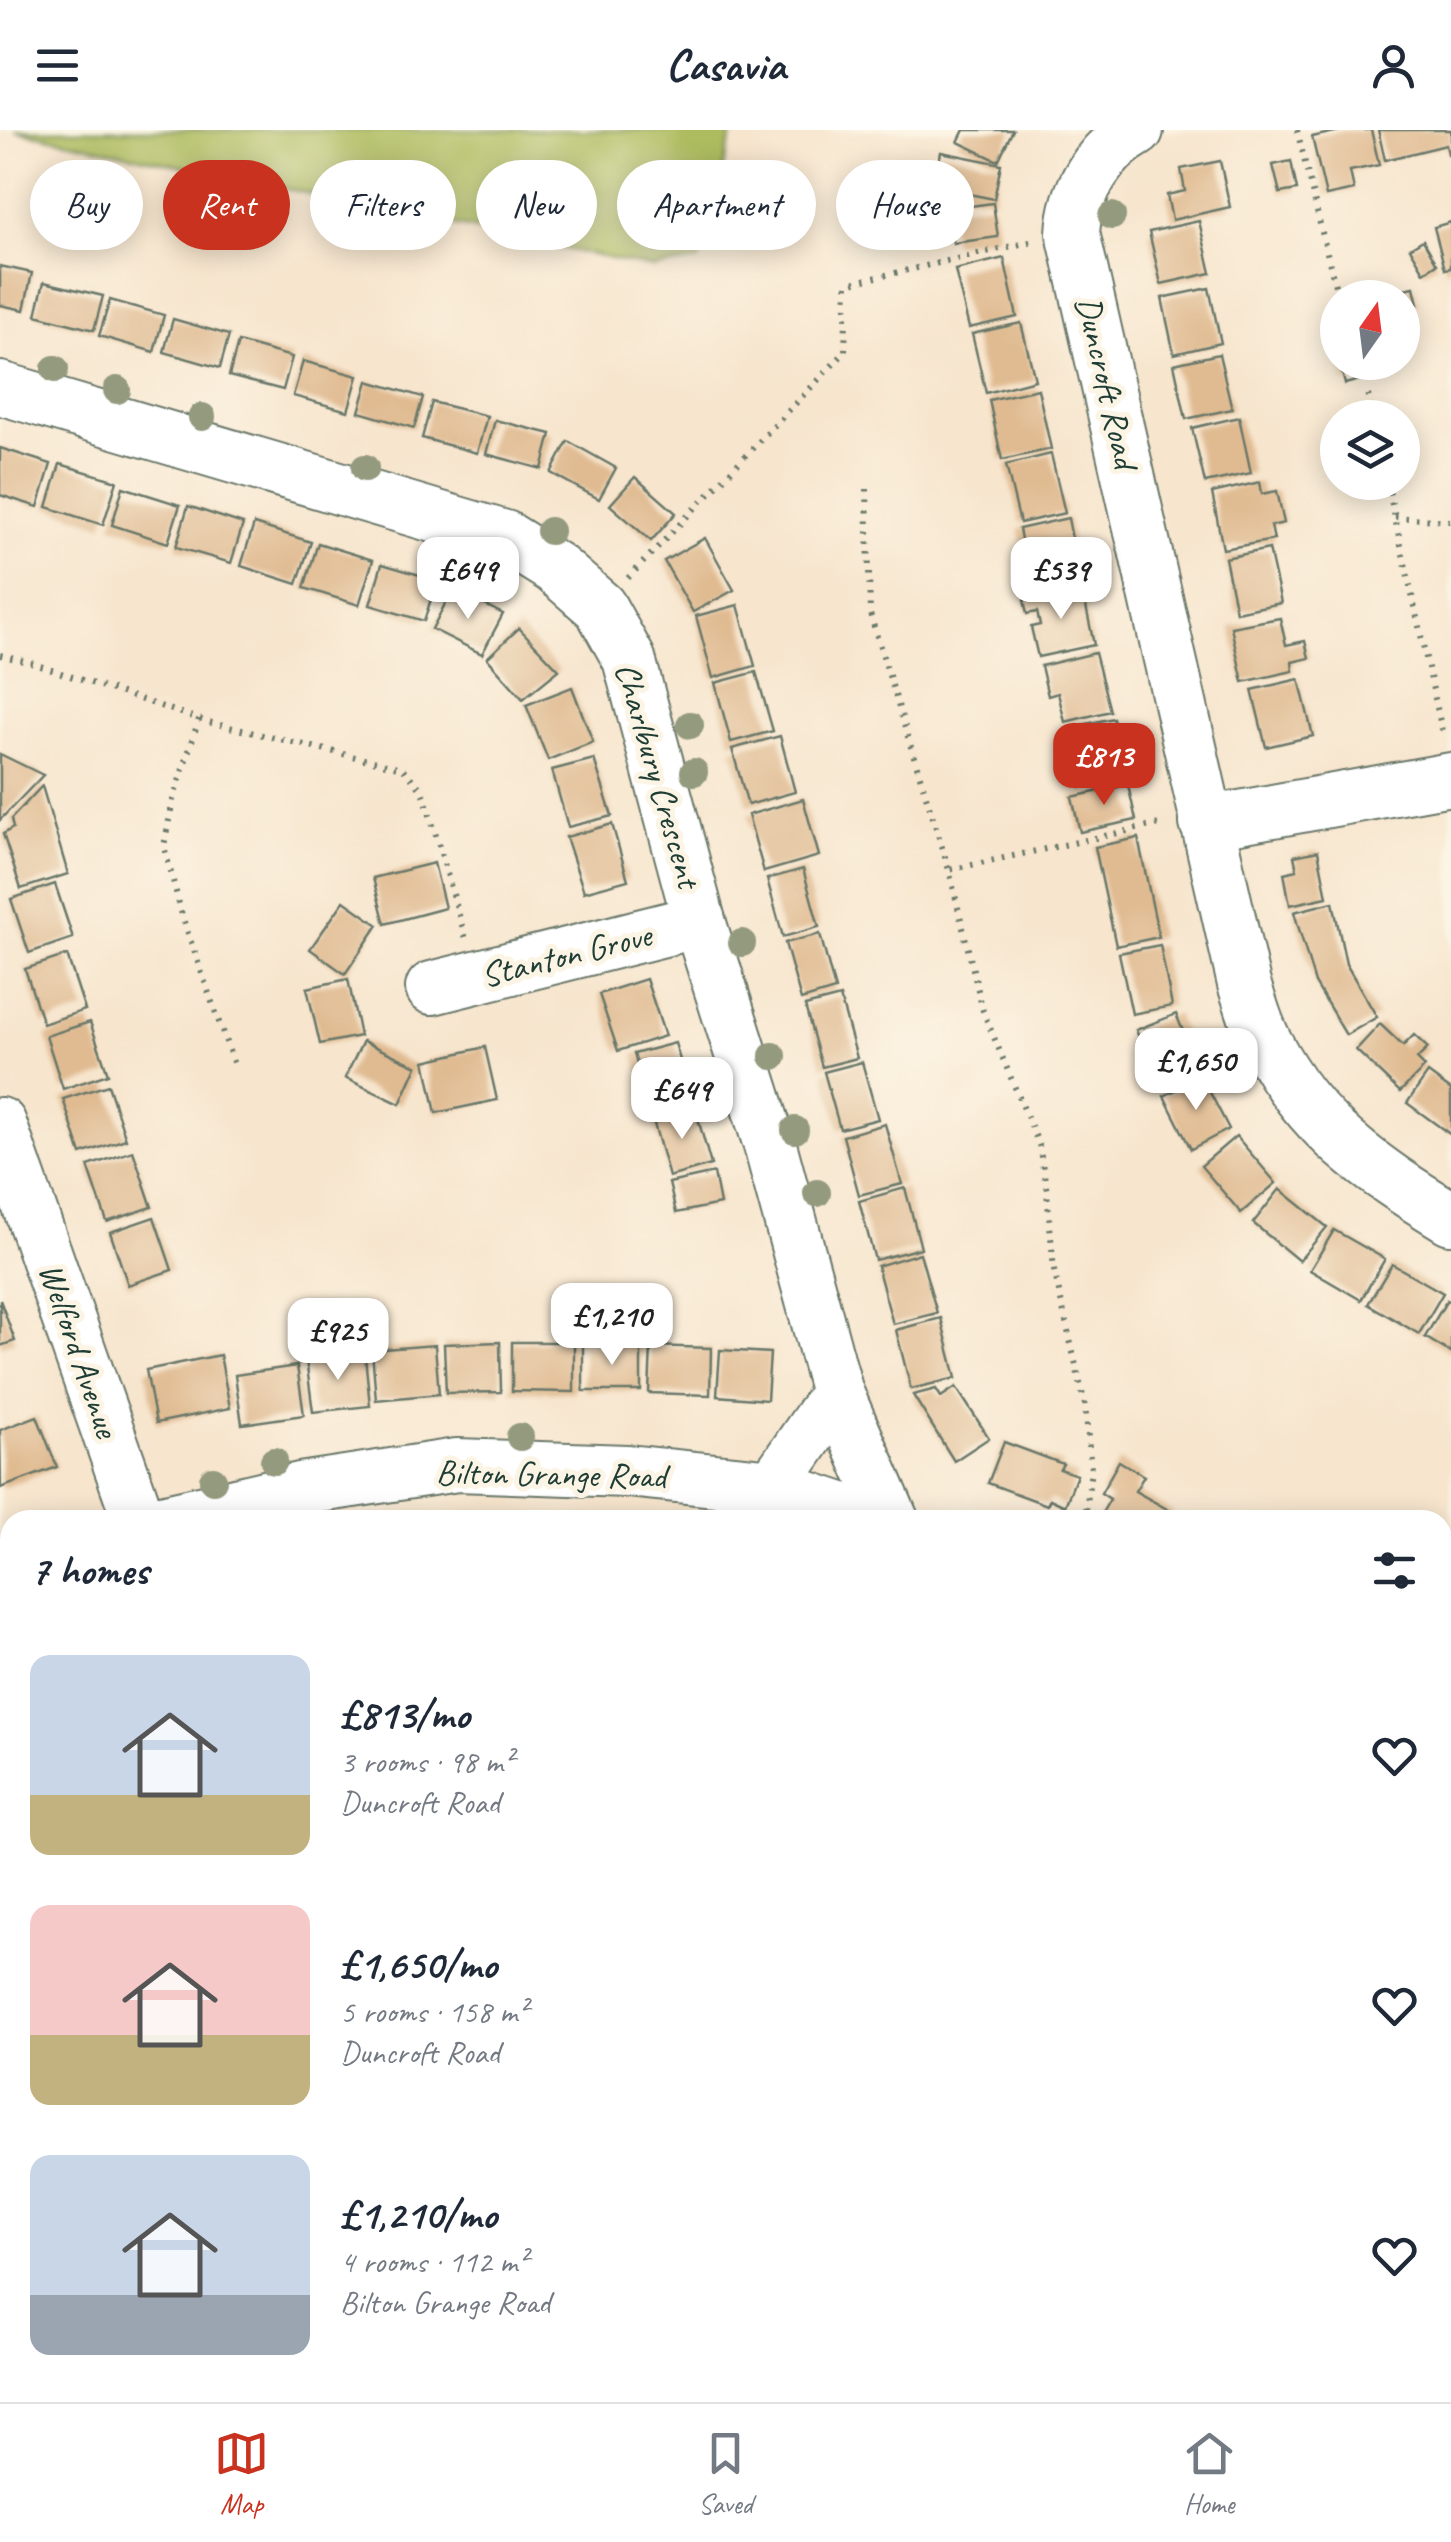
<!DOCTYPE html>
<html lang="en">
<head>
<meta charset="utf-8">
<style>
	:root { --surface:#fff; --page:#f2f2f3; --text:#1f2937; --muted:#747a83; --line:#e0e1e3; --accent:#c8321e }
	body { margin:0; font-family:Caveat,sans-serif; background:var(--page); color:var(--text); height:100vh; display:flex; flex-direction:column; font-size:38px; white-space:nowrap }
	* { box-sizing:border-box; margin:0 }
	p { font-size:32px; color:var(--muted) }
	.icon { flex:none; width:55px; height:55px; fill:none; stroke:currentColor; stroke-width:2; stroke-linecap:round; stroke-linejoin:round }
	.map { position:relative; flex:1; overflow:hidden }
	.panel { position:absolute; left:0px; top:1380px; width:1452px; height:892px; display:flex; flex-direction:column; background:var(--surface); border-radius:30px 30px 0 0; box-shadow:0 5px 25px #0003 }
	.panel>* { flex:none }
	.banner { position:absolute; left:30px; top:30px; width:1392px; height:90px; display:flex; gap:20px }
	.needle { width:65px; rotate:14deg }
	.tools { position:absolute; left:1320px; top:150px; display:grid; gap:20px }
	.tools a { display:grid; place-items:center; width:100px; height:100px; border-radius:50%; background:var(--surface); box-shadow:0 5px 25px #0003; font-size:50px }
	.price { position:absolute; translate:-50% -85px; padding:0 22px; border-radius:20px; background:#fff; color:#222; font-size:32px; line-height:65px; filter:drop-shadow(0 2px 5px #0008) }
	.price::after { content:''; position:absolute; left:50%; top:60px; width:30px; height:22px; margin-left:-15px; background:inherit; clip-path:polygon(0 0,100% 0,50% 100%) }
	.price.active { background:var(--accent); color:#fff }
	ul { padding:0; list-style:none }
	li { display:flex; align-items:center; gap:30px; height:250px; padding:0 30px }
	li span { display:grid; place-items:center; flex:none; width:280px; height:200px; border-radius:20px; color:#555 }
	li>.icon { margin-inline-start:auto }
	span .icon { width:120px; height:120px; fill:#fffc; stroke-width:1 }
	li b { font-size:42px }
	h2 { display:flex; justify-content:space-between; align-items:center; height:120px; padding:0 30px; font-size:42px }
	.pill { padding:0 35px; border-radius:45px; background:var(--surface); box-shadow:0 5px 25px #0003; font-size:35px; line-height:90px }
	.pill.active { background:var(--accent); color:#fff }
	header { display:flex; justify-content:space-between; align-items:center; height:130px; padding:0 30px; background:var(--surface); font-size:45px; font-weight:800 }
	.menu { display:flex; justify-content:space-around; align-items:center; height:140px; border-top:2px solid var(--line); background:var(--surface); font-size:28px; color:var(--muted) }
	.menu a { display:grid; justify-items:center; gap:5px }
	.menu .active { color:var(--accent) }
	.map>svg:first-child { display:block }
	.green { fill:#adbc5e; stroke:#667c49; stroke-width:2.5 }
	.building { fill:#e0bb92 }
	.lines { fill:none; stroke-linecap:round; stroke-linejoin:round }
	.minor-casing { stroke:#6b786a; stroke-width:56 }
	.path { stroke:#6b786a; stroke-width:6; stroke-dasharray:2.5 8; stroke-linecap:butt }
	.minor { stroke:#fff; stroke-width:52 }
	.tree { fill:#939a7e }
	.labels { text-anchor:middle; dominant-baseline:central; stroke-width:10; stroke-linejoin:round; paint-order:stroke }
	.street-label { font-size:35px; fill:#1f3d34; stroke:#fcf5e5 }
</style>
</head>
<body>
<header><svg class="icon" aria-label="menu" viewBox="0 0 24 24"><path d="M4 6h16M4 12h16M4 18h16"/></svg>Casavia<svg class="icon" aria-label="person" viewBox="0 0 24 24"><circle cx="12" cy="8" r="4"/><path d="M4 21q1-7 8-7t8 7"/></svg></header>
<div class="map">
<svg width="1451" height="2272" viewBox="0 0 1451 2272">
	<rect width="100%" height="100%" fill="#fcf5e5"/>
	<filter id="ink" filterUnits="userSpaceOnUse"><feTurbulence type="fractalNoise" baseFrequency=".01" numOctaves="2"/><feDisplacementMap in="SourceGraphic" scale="20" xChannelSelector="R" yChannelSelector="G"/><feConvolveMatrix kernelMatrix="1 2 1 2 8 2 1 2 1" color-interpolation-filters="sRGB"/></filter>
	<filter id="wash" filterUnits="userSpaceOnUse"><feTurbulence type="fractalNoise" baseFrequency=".0048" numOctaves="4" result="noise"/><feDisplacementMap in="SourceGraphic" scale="40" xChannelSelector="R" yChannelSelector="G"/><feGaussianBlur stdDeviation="2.25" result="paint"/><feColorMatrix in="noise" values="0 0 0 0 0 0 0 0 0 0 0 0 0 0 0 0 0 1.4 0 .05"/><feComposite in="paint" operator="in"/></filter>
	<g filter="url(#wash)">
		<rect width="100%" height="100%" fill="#f7e5cd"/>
		<path class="green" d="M15,0H733L699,131L653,138Z"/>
		<g id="blocks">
			<g class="building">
				<path d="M964,0H1013L998,31L958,12Z"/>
				<path d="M1344,0H1371L1379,35L1350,41L1354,60L1326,66L1312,7Z"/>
				<path d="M1378,0H1451V23L1448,24L1446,15L1385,30Z"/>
				<path d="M941,22L1001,34L994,69L934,57Z"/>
				<path d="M1220,31L1230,77L1172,90L1167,65L1185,61L1181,39Z"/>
				<path d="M1291,31L1297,60L1280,63L1273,35Z"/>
				<path d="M993,73L998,107L953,113L948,79Z"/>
				<path d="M1199,91L1211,143L1161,154L1149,102Z"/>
				<path d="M1451,92V138L1445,139L1434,97Z"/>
				<path d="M1423,110L1437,134L1424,142L1410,118Z"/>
				<path d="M1004,128L1017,187L969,198L955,140Z"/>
				<path d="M0,136L32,143L24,180L0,175Z"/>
				<path d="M44,152L103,166L94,200L36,185Z"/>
				<path d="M1414,157L1418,174L1402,177V168H1390L1389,162Z"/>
				<path d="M1209,158L1221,213L1174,224L1162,168Z"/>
				<path d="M110,170L164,185L154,222L99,206Z"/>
				<path d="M173,189L229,205L220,238L164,222Z"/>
				<path d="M1021,193L1035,250L986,263L972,204Z"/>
				<path d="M238,212L292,227L283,260L229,246Z"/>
				<path d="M1219,224L1232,279L1186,289L1174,234Z"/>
				<path d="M303,231L358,246L348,281L293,266Z"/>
				<path d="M1339,232H1371L1375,246L1345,254Z"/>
				<path d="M368,251L423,267L414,298L359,282Z"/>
				<path d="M1038,259L1051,319L1002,330L989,270Z"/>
				<path d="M432,272L487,286L477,323L422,308Z"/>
				<path d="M1239,287L1251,343L1205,353L1192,298Z"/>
				<path d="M495,290L551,304L542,339L486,324Z"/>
				<path d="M568,311L616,338L599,369L551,343Z"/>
				<path d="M0,318L51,334L38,377L0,365Z"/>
				<path d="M1051,324L1065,383L1020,393L1006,335Z"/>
				<path d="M60,334L117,351L103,395L47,377Z"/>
				<path d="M635,347L676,383L651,411L610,375Z"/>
				<path d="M1260,352L1262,364L1277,361L1284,393L1271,396L1274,410L1223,419L1212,363Z"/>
				<path d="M123,357L180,375L168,413L112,395Z"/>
				<path d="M188,376L243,394L231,433L176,417Z"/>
				<path d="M1068,388L1080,450L1031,460L1019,399Z"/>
				<path d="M254,394L311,412L297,454L241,436Z"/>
				<path d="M705,408L734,460L693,482L664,431Z"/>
				<path d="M318,413L373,430L359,475L304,458Z"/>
				<path d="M1269,419L1281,473L1236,482L1225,428Z"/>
				<path d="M382,434L437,450L424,491L370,475Z"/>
				<path d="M1082,457L1094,515L1038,527L1031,497L1040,495L1037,482L1027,484L1024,470Z"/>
				<path d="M453,459L503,484L482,524L432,499Z"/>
				<path d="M738,475L755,536L713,548L696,486Z"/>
				<path d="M1280,488L1286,515L1305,511L1309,528L1292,532L1293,541L1243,552L1231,497Z"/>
				<path d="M519,498L559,540L523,569L487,528Z"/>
				<path d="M1095,523L1110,581L1065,592L1058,563L1048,566L1041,536Z"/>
				<path d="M756,542L773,601L731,612L715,553Z"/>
				<path d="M1299,549L1313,606L1266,617L1252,560Z"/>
				<path d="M572,557L593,612L548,630L526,575Z"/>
				<path d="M1113,588L1126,647L1081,657L1068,598Z"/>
				<path d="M780,606L795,662L748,675L732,619Z"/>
				<path d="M0,624L43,645L0,690Z"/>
				<path d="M594,629L612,686L568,697L552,640Z"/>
				<path d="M1128,655L1136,690L1080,702L1072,667Z"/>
				<path d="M42,656L68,744L21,759L3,704L13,698L11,689Z"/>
				<path d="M803,669L819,726L764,742L748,685Z"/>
				<path d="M612,694L628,750L584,762L566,707Z"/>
				<path d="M1138,708L1159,807L1116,816L1095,717Z"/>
				<path d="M1318,721L1327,767L1290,775L1284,743L1297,740L1294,726Z"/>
				<path d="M434,733L445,778L385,794L373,748Z"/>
				<path d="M803,739L819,797L783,807L767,749Z"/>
				<path d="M55,754L73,808L29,823L11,769Z"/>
				<path d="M344,771L378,795L345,844L310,819Z"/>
				<path d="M1333,772L1346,834L1377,887L1346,905L1315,853L1294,782Z"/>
				<path d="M820,804L835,860L801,870L785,813Z"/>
				<path d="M1160,815L1172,876L1132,884L1119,823Z"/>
				<path d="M67,825L85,880L43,894L25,839Z"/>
				<path d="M348,849L360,906L320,914L307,858Z"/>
				<path d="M646,849L665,906L618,921L599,864Z"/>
				<path d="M840,867L857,928L822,937L805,876Z"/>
				<path d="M1176,884L1199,940L1159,956L1136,900Z"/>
				<path d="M90,892L108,944L63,959L46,906Z"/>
				<path d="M1380,894L1403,916L1414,905L1428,918L1417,929L1425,937L1400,962L1356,920Z"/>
				<path d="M363,911L417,936L400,974L345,948Z"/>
				<path d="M675,913L691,968L650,979L634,924Z"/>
				<path d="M485,917L497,970L436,983L425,931Z"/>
				<path d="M862,932L878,989L840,999L824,942Z"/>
				<path d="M1428,943L1451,960V1005L1407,973Z"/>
				<path d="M1202,947L1229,999L1191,1019L1164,966Z"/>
				<path d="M108,955L126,1009L81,1024L63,969Z"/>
				<path d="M695,978L711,1035L669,1047L653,990Z"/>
				<path d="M885,994L902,1054L859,1065L843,1006Z"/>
				<path d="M1236,1006L1276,1053L1241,1083L1201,1036Z"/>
				<path d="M133,1021L152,1077L107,1092L88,1036Z"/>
				<path d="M714,1043L720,1074L676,1083L669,1053Z"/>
				<path d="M905,1058L921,1118L875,1130L859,1071Z"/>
				<path d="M1280,1059L1327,1097L1299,1131L1253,1093Z"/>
				<path d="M154,1087L172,1140L128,1155L110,1102Z"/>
				<path d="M1334,1100L1385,1129L1361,1170L1310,1140Z"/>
				<path d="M920,1123L937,1183L893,1194L877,1136Z"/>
				<path d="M1392,1134L1443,1163L1419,1204L1368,1174Z"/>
				<path d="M0,1170L15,1211L0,1216Z"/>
				<path d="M1447,1170L1451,1172V1223L1425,1207Z"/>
				<path d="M941,1188L956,1248L911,1259L896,1200Z"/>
				<path d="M500,1212L501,1262L446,1263L444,1214Z"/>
				<path d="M512,1212H574V1262L512,1261Z"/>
				<path d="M435,1215L439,1264L376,1270L372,1220Z"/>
				<rect x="583" y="1215" width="58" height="46"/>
				<path d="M651,1216L711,1218L710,1265L649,1263Z"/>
				<path d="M720,1220L770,1223L767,1270L717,1266Z"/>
				<path d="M220,1225L230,1278L156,1293L146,1240Z"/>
				<path d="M365,1226L370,1276L313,1282L306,1230Z"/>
				<path d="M297,1236L304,1285L242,1294L235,1245Z"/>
				<path d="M956,1257L989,1308L954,1331L913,1265L936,1259L941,1267Z"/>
				<path d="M37,1286L57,1337L1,1358L0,1300Z"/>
				<path d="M1004,1312L1063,1334L1060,1339L1077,1345L1065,1376L1050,1369L1047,1375L988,1353Z"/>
				<path d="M1119,1331L1144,1346L1135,1361L1174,1383L1170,1390H1098L1110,1369L1101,1363Z"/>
				<path d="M10,1527V1569L0,1574V1532Z"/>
				<path d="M1442,1546L1451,1551V1578L1442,1593Z"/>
				<path d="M10,1756V1831L0,1836V1761Z"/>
				<path d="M1448,1757L1451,1759V1804L1442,1799V1767Z"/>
				<path d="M1451,1986V2024L1442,2025V1987Z"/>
				<path d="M0,2250L10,2262L23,2272H0Z"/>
				<path d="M241,2262H284L275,2272H251Z"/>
				<path d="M502,2262H520L529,2271L538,2262H637L628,2272H496Z"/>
				<path d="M1249,2262H1305L1308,2272H1238L1236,2266Z"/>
				<path d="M1310,2262H1379L1382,2272H1313Z"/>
				<path d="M1383,2262H1433V2264L1401,2272H1386Z"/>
			</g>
		</g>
	</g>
	<g filter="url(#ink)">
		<use href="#blocks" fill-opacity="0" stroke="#6b786a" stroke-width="2.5"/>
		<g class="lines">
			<g class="minor-casing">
				<g id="minor">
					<path d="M1137,0C1099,21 1075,61 1073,103L1244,854C1251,874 1256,895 1266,913C1310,998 1372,1040 1451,1088"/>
					<path d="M0,258L505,407L555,438L600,477L629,529L699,791L770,1015L837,1263L892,1390"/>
					<path d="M1206,693L1451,649"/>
					<path d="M432,858L699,791"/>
					<path d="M0,994L139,1390"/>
					<path d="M773,1356L837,1263"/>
					<path d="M166,1390L300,1359L457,1335L627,1341L773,1356L874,1390"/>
					<path d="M0,1461L10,1456"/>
					<path d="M1442,1682L1451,1687"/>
					<path d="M1442,2118L1451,2116"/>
					<path d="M972,2272L998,2262"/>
				</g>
			</g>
			<g class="path">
				<path d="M1297,0L1338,168"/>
				<path d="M1368,265L1373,288"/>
				<path d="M1387,352L1443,605"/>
				<path d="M867,359L870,484L949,740"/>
				<path d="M1395,387L1451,391"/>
				<path d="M628,448L845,222L847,154L1034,111"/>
				<path d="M0,525L31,533L208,592L402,638L423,661L466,809"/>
				<path d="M199,589L173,670L164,716L183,789L234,935"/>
				<path d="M1085,1390L1091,1339L1085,1275L1054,1140L1047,1062L1039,1015L983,881L949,740L1164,693"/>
			</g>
			<use href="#minor" class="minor"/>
		</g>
		<g class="tree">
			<circle cx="1112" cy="86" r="14"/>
			<circle cx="55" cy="239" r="14"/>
			<circle cx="117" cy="260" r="14"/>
			<circle cx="202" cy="287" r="14"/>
			<circle cx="365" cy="338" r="14"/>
			<circle cx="550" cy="401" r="14"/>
			<circle cx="690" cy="595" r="14"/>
			<circle cx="694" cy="642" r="14"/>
			<circle cx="742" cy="813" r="14"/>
			<circle cx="773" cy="926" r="14"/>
			<circle cx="795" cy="1000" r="14"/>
			<circle cx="817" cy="1063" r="14"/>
			<circle cx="520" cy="1307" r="14"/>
			<circle cx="274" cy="1331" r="14"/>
			<circle cx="213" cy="1350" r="14"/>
		</g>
	</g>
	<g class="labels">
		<g class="street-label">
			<text transform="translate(1107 252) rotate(77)">Duncroft Road</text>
			<text transform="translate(658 645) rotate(74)">Charlbury Crescent</text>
			<text transform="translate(566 825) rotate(-14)">Stanton Grove</text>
			<text transform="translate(79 1220) rotate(71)">Welford Avenue</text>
			<text transform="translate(551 1344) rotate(1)">Bilton Grange Road</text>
		</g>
	</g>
</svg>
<div class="tools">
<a><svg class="needle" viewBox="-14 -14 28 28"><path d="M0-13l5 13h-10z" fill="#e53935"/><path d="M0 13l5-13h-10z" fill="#747a83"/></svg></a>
<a><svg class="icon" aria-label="layers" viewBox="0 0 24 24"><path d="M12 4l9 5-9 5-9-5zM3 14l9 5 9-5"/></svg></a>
</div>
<b class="price" style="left:468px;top:492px">£649</b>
<b class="price" style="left:1061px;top:492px">£539</b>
<b class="price active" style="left:1104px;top:678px">£813</b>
<b class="price" style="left:1196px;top:983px">£1,650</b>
<b class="price" style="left:682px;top:1012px">£649</b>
<b class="price" style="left:612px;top:1238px">£1,210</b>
<b class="price" style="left:338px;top:1253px">£925</b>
<div class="banner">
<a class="pill">Buy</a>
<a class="pill active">Rent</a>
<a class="pill">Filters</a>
<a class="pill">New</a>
<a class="pill">Apartment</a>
<a class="pill">House</a>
</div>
<section class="panel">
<h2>7 homes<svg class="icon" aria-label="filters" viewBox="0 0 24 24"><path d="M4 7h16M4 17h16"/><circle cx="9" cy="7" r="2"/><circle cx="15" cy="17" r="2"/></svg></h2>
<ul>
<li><span style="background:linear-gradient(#c9d6e8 70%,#c2b280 0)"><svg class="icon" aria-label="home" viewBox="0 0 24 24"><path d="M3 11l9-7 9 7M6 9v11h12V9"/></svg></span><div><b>£813/mo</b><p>3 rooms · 98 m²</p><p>Duncroft Road</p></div><svg class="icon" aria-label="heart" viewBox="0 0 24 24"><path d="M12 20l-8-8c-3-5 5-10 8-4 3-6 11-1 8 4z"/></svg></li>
<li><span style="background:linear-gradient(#f6c9c9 65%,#c2b280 0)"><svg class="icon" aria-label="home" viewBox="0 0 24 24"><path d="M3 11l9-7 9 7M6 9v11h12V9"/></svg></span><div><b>£1,650/mo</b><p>5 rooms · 158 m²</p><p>Duncroft Road</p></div><svg class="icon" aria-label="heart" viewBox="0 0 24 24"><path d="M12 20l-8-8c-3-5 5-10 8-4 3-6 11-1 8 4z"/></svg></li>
<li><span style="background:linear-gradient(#c9d6e8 70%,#9aa5b1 0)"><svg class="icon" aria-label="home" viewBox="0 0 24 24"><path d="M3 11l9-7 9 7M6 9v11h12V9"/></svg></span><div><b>£1,210/mo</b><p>4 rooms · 112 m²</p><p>Bilton Grange Road</p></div><svg class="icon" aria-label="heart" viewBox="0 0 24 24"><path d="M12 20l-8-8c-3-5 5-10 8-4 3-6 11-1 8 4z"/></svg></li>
</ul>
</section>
</div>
<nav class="menu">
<a class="active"><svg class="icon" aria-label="map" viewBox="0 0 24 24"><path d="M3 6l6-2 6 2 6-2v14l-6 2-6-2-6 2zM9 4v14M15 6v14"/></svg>Map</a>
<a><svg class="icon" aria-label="saved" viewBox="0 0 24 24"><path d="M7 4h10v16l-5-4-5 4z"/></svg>Saved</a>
<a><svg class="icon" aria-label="home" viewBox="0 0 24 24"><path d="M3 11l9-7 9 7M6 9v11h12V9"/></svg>Home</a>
</nav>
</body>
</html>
